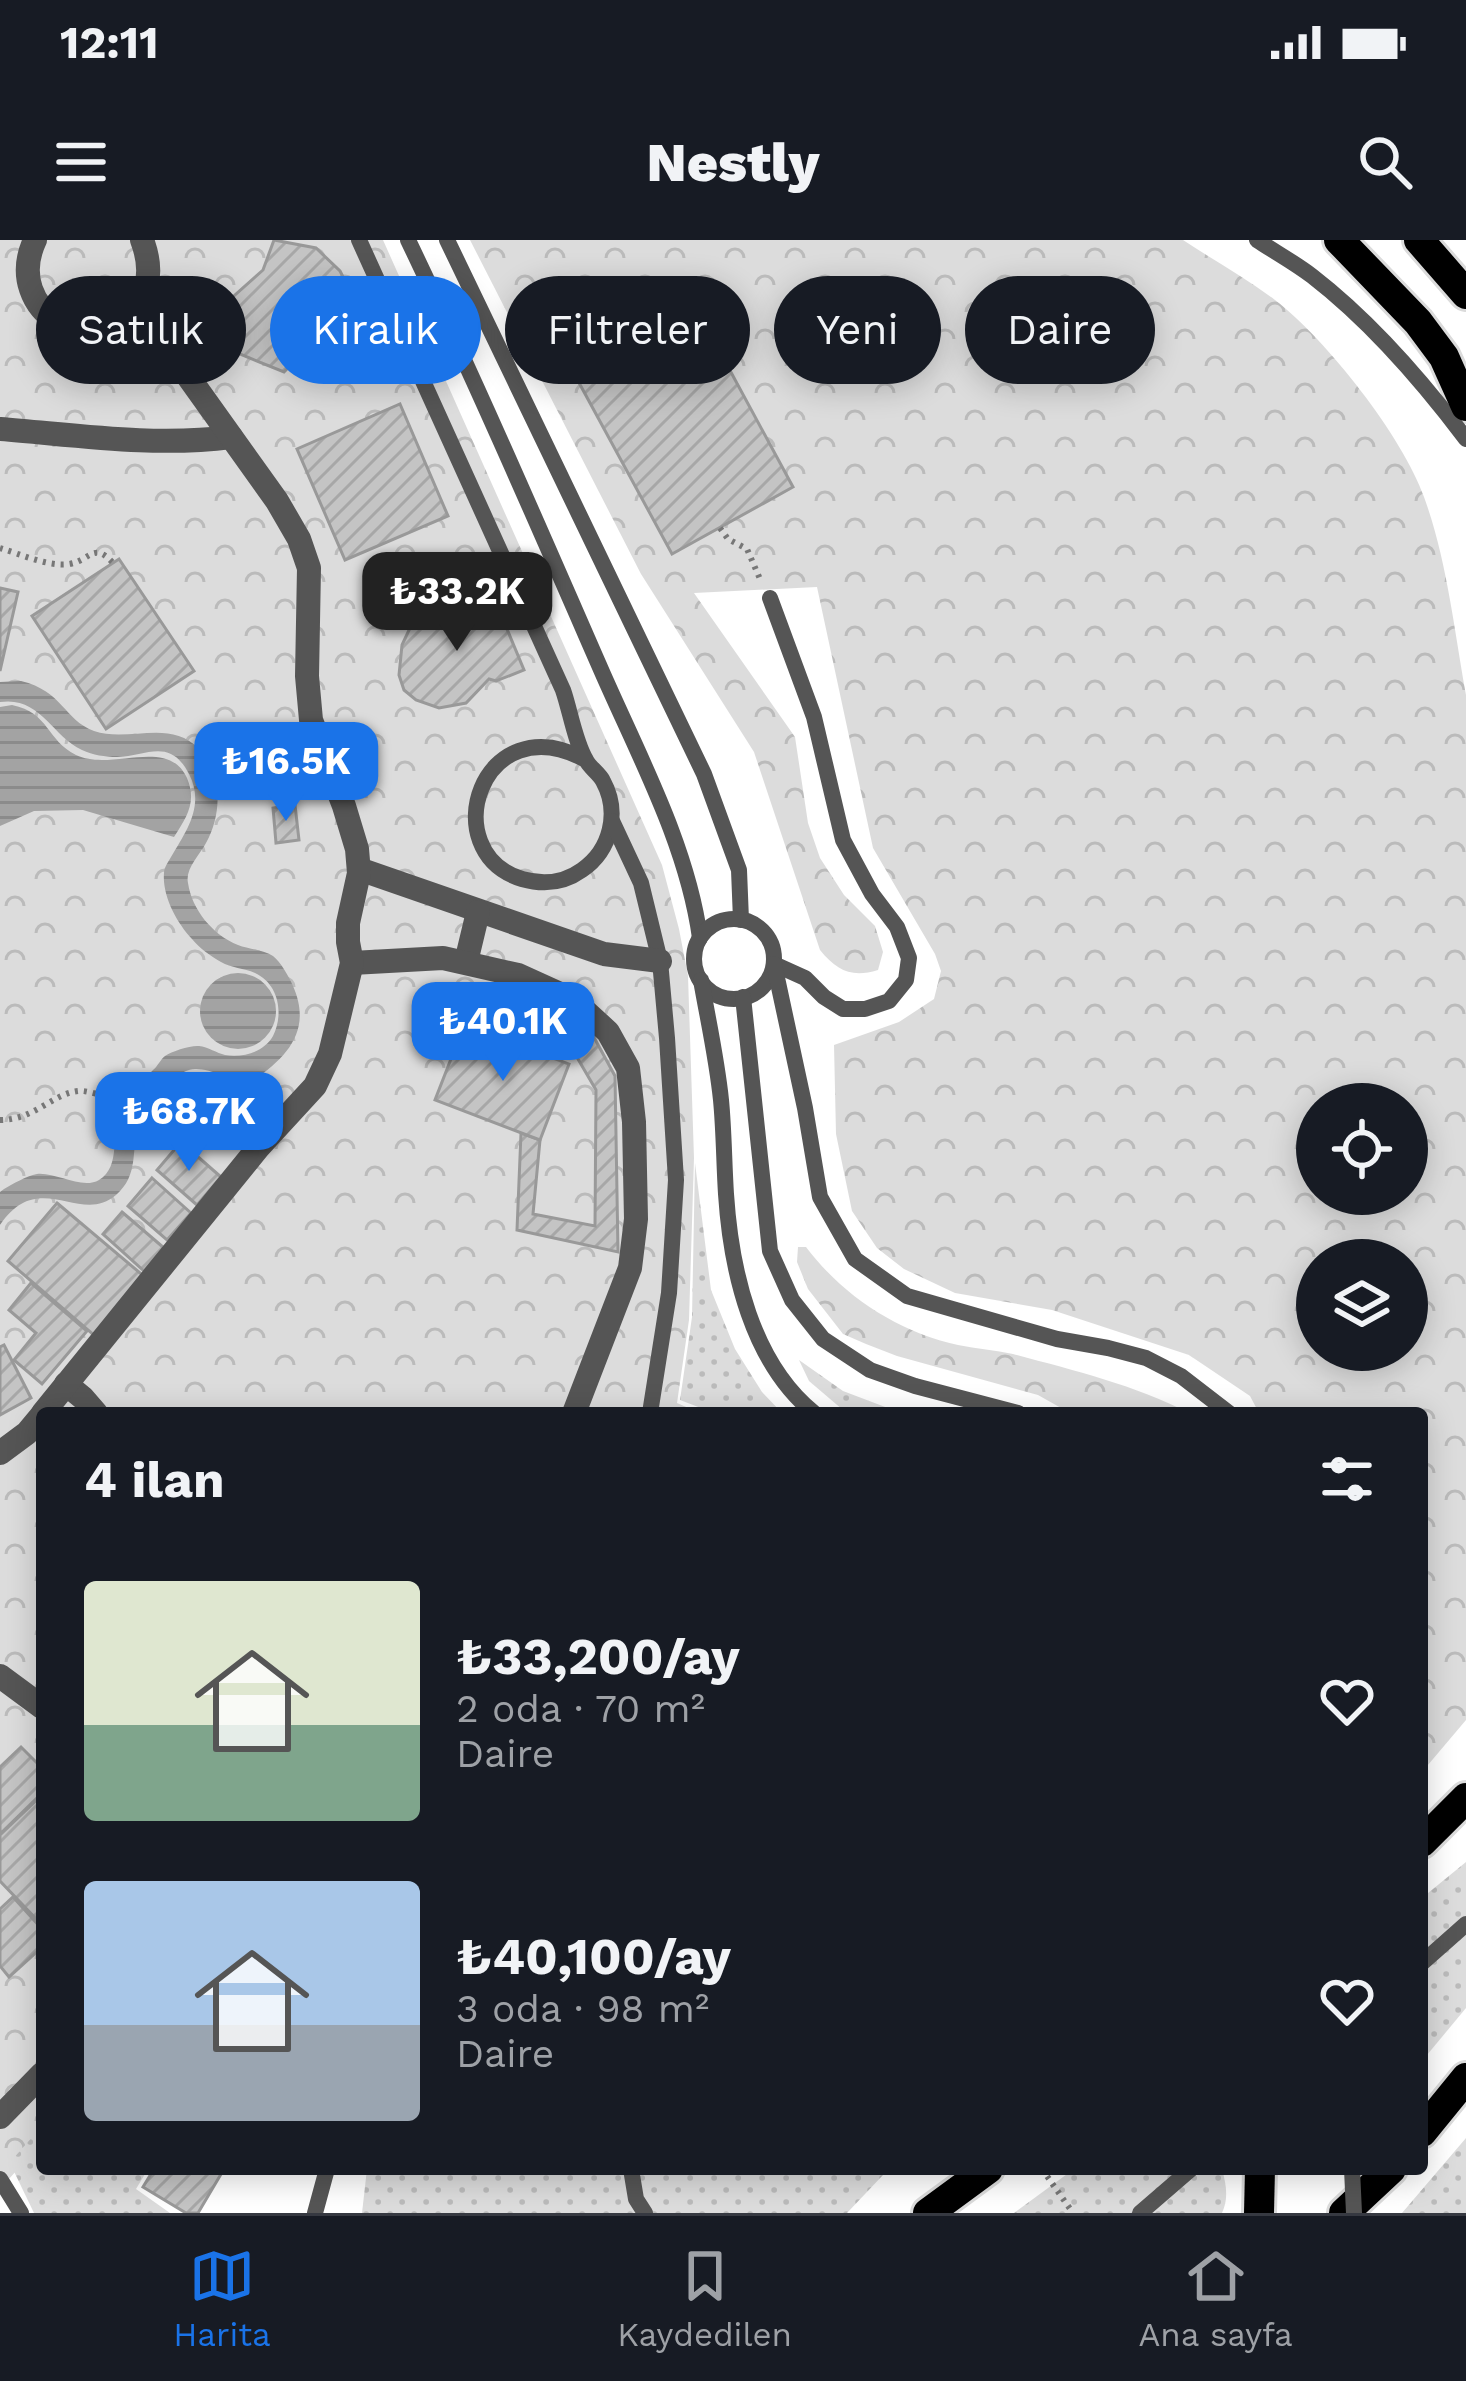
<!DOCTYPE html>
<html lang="tr">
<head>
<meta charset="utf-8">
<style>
	:root { --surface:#171b24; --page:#242831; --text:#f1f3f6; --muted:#9ea1a6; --line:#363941; --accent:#1a73e8 }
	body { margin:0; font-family:"Work Sans",sans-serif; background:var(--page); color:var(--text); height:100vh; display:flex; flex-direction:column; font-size:45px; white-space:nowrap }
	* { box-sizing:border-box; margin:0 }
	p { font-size:39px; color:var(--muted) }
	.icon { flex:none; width:66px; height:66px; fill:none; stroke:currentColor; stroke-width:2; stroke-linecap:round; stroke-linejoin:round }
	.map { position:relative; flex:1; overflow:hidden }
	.side { position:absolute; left:36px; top:1167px; width:1392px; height:768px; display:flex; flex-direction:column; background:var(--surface); border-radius:12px; box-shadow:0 6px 30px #0003 }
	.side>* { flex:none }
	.top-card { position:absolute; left:36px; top:36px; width:1395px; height:108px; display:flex; gap:24px }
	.fabs { position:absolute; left:1296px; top:843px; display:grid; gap:24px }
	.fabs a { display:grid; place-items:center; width:132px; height:132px; border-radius:50%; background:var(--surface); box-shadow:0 6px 30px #0003; font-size:60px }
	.price { position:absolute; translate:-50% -102px; padding:0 27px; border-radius:24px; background:var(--accent); color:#fff; font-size:39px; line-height:78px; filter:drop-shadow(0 3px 6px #0008) }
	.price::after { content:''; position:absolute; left:50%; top:72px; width:36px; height:27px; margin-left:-18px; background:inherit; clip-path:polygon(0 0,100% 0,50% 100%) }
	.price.selected { background:#222; color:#fff }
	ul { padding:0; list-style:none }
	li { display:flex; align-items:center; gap:36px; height:300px; padding:0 48px }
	li span { display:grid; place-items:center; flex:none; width:336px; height:240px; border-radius:12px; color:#555 }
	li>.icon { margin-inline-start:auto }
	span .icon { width:144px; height:144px; fill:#fffc; stroke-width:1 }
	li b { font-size:51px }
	h2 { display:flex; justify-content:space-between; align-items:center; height:144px; padding:0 48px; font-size:51px }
	.tag { padding:0 42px; border-radius:54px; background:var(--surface); box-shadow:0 6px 30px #0003; font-size:42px; line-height:108px }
	.tag.selected { background:var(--accent); color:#fff }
	.status { display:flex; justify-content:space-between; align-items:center; height:84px; padding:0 60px; background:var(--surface); direction:ltr }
	.status svg { height:33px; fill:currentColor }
	header { display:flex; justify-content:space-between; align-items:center; height:156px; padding:0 48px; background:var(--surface); font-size:54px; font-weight:800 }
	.tabs { display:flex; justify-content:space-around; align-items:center; height:168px; border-top:3px solid var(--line); background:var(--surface); font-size:33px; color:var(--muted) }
	.tabs a { display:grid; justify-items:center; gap:6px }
	.tabs .selected { color:var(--accent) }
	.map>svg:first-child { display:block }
	.grass { fill:url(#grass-dots) }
	.forest { fill:url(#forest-crowns); fill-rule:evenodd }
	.water { fill:url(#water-rules) }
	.pier { fill:#fff }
	.building { fill:url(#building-hatch); stroke:#999; stroke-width:3 }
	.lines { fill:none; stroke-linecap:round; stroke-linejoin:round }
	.primary-casing { stroke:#dbdbdb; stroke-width:36 }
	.path { stroke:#777; stroke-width:6; stroke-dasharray:3 6; stroke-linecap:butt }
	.lane { stroke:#555; stroke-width:16 }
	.street { stroke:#555; stroke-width:24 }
	.primary { stroke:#000; stroke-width:30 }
	.lane-bridge { stroke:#555; stroke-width:16 }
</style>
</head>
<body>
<div class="status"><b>12:11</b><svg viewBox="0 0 49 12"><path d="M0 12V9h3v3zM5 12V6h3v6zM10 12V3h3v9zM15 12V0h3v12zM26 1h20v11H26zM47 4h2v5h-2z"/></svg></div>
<header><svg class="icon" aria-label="menu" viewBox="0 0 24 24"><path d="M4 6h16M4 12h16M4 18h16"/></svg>Nestly<svg class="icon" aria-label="search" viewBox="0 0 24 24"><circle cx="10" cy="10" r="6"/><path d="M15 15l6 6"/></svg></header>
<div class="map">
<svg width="1466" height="1973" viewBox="0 0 1466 1973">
	<defs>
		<pattern id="grass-dots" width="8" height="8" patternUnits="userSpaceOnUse" patternTransform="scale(3)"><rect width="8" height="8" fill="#dcdcdc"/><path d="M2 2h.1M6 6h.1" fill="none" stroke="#bbb" stroke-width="1.8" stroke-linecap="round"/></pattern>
		<pattern id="forest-crowns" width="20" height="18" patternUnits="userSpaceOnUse" patternTransform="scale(3)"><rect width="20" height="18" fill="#dcdcdc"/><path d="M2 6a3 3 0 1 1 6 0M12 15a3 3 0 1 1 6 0" fill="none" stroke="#bbb"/></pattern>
		<pattern id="water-rules" width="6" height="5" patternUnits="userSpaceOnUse" patternTransform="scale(3)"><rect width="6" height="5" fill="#a3a3a3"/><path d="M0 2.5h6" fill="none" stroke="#8b8b8b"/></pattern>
		<pattern id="building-hatch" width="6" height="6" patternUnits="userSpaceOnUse" patternTransform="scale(3)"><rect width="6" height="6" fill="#c4c4c4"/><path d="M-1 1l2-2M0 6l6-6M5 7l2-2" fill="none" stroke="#a7a7a7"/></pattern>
	</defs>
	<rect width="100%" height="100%" fill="#fff"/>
	<g class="grass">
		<path d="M695,923L711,1050L735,1109L762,1152L782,1173H714L680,1160L692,1077Z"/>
		<path d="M799,1120L843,1151L901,1173H850L843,1170L809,1141Z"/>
		<path d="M1466,1622V1768L1422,1821V1658Z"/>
		<path d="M42,1882V1929H148L136,1949L170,1973H34L8,1919Z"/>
		<path d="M1466,1898V1973H1401H1402Z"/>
		<path d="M367,1929H878L883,1935L847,1973H362Z"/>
		<path d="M1074,1929H1222C1226,1944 1229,1958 1222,1973H1014Z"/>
	</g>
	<g class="forest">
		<path d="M0,0H383L662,625L679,689L688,736L694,918L689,1080L677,1163L700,1173H42V1886L12,1920L17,1930L0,1949Z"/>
		<path d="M470,0H1183C1213,20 1246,38 1275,60C1326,99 1403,197 1424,257C1447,320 1454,389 1466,455V1480L1422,1532V1173H1259L1250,1156L1189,1115L1052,1070L955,1053L904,1029L877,1008L852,971L836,894L834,805L899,782L934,759L941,731L935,714L873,608L817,347L694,353L795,497L808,583L820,618L844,655L875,686L883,712L878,730C852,738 837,731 820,710L754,512L641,334ZM1317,864H1407V954H1317ZM1317,1020H1407V1110H1317Z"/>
		<path d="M798,1007H806C843,1056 898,1092 958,1105C977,1109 995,1110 1013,1114C1072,1130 1135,1145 1189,1173H1070L1038,1155L897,1116L866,1104L843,1094L808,1049L797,1022Z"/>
	</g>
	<g class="water">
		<path d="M21,441C63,451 64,480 94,491C129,503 170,478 199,509C223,535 222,574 206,603C199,616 185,629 188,643C192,670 213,695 238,705C248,709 264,710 273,716C281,722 289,737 293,746C313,791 286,819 249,843C235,840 208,828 195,829C180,830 175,840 165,849C154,860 143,872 138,886C131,912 139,935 116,955C80,986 39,927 0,985V952L4,949C13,944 26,936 37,934C56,932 82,950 99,940C122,926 110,893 120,872C129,853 140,844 153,830C158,826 160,820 165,816C172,811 191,805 199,806C208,807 217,813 225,815C243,818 264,812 273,796C284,774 279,744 255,733C244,728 231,728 221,722C211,716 199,708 192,699C177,683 162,656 164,633C164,628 168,622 171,617C187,590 205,565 189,534C170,497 147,516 117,517C105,517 93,515 82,510C51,495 40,456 0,462V442Z"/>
		<path d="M12,465C50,473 46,500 76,515C111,532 168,496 187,538C197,562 187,577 174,597L83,570L34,571L0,586V467Z"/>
		<circle cx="238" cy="771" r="38"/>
	</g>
	<path class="pier" d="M130,845L169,854L160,862L146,883L112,875Z"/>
	<g class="building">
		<path d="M274,0L316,8L340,31L354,58L352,95L318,97L284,132L235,112L226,63L263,30Z"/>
		<path d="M699,73L793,247L672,314L577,139Z"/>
		<path d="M400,164L448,276L345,320L297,209Z"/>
		<path d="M119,319L194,431L106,489L32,376Z"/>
		<path d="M0,348L18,352L0,431Z"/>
		<path d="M492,353L524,430L496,441L489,439L466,463L439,468L416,460L404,450L399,435L402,405L410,388L431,371L459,373L463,366Z"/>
		<path d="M295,565L299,600L276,603L273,568Z"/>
		<path d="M590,790L615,836L618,1012L517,990L521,893L540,900L533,974L595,986L596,850L571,807Z"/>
		<path d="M482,791L569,824L540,900L435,860L458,801L476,808Z"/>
		<path d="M181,902L221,937L197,965L157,930Z"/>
		<path d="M152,938L191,973L167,1000L128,966Z"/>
		<path d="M57,963L146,1038L96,1097L8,1021Z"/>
		<path d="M122,972L164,1008L144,1031L103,994Z"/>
		<path d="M31,1043L87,1091L42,1144L14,1120L36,1093L9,1070Z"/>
		<path d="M4,1105L31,1158L0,1175V1107Z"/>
		<path d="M21,1507L42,1528V1553L0,1594V1527Z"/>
		<path d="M42,1555V1685L0,1641V1595Z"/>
		<path d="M13,1657L42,1689V1707L9,1737L0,1726V1669Z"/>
		<path d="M154,1929H224L198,1973H186L143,1947Z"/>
	</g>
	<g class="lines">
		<g class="primary-casing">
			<g id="primary">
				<path d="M1339,0L1418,82L1444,117L1466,166"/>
				<path d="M1419,0L1466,54"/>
				<path d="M1422,1602L1466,1558"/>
				<path d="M1422,1892L1466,1838"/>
				<path d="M928,1973L988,1929"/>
				<path d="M1259,1973L1260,1929"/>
				<path d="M1344,1973L1391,1929"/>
			</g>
		</g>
		<g class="path">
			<path d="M720,288L728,299L747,309L760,339"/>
			<path d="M0,308C20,314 48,327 69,324C90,321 93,301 113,323"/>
			<path d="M0,880C34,880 52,854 78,851C86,850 98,855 106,856C149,866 191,876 229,900"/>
			<path d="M1042,1929L1073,1973"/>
		</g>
		<g class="lane">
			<path d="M359,0L563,450C570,470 575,502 586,520C590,528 599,533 603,541C620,572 611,610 582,630C564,643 543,645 522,639C434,612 481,463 586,520"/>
			<path d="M408,0C475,140 537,283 599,425C637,513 687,603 700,698"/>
			<path d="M447,0L704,534L739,630L741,680"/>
			<path d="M1257,0C1275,12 1295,23 1312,36C1369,80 1423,142 1466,199"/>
			<path d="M770,358L814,477L843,600L872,654L897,687L909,718L906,740L889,761L865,769H843L824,757L805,738L774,724"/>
			<path d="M612,581L641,643L660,721L667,798L676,940L669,1053L650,1173"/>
			<circle cx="734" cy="719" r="40"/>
			<path d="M774,724L805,868L820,957L855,1019L907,1056L1057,1099L1108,1108L1146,1118L1181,1136L1229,1173"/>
			<path d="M701,740C708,780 717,820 721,860C724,891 724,923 726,954C731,1031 752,1123 814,1173"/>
			<path d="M743,757L770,1011L792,1060L823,1099L870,1130L915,1146L1018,1173"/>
			<path d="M1422,1723L1466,1684"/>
			<path d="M631,1929L636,1959L645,1973"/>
			<path d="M0,1939L21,1973"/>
			<path d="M315,1973L327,1929"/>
			<path d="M1140,1973L1191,1929"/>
		</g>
		<g class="street">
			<path d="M35,0C1,72 97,127 139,62C152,42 150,21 142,0"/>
			<path d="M0,189C76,195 154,207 231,197"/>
			<path d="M359,629L604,714L660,721"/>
			<path d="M466,722L478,672"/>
			<path d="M352,723L443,718L518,735L573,760L608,792L628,828L634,882L636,979L630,1028L574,1173"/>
			<path d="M66,1144L83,1158L96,1173"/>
			<path d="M43,1173L258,908L315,846L330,814L352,723L348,702V683L359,633L357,609L344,566L311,480L307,436L309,328L299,299L277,261L137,65"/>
			<path d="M0,1213L27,1193L42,1175"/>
			<path d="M0,1436L42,1467"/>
			<path d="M0,1877L42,1834"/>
		</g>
		<use href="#primary" class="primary"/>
		<path class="lane-bridge" d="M1352,1929L1354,1973"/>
	</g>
</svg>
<div class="fabs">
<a><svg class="icon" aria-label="locate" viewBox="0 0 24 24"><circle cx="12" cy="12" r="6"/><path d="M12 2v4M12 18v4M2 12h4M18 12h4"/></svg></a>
<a><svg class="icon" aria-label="layers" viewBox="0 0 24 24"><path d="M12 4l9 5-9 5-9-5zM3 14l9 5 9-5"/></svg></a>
</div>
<b class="price selected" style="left:457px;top:414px">₺33.2K</b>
<b class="price" style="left:286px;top:584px">₺16.5K</b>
<b class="price" style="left:503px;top:844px">₺40.1K</b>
<b class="price" style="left:189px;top:934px">₺68.7K</b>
<div class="top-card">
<a class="tag">Satılık</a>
<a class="tag selected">Kiralık</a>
<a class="tag">Filtreler</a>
<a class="tag">Yeni</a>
<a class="tag">Daire</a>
</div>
<section class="side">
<h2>4 ilan<svg class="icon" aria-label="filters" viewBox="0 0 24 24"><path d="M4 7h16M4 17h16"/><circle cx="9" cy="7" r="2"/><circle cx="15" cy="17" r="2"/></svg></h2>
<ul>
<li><span style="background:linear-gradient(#dfe7d0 60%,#7fa58c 0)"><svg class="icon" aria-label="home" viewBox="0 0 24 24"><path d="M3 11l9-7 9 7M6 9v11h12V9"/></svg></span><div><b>₺33,200/ay</b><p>2 oda · 70 m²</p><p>Daire</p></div><svg class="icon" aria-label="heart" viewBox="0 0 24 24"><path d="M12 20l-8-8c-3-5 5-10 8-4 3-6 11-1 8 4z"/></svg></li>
<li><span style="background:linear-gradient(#a9c7e8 60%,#9aa5b1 0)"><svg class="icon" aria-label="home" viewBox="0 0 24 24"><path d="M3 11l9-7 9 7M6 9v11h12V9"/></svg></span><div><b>₺40,100/ay</b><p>3 oda · 98 m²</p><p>Daire</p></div><svg class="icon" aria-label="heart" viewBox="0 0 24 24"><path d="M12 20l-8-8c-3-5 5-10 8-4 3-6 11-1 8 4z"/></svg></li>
</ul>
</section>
</div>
<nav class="tabs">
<a class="selected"><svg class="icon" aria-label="map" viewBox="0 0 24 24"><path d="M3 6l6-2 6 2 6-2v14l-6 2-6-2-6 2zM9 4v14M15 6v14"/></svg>Harita</a>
<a><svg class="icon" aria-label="saved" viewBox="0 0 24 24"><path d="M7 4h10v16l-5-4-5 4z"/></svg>Kaydedilen</a>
<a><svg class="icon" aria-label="home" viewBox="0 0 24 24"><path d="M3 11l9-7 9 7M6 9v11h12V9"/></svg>Ana sayfa</a>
</nav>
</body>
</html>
